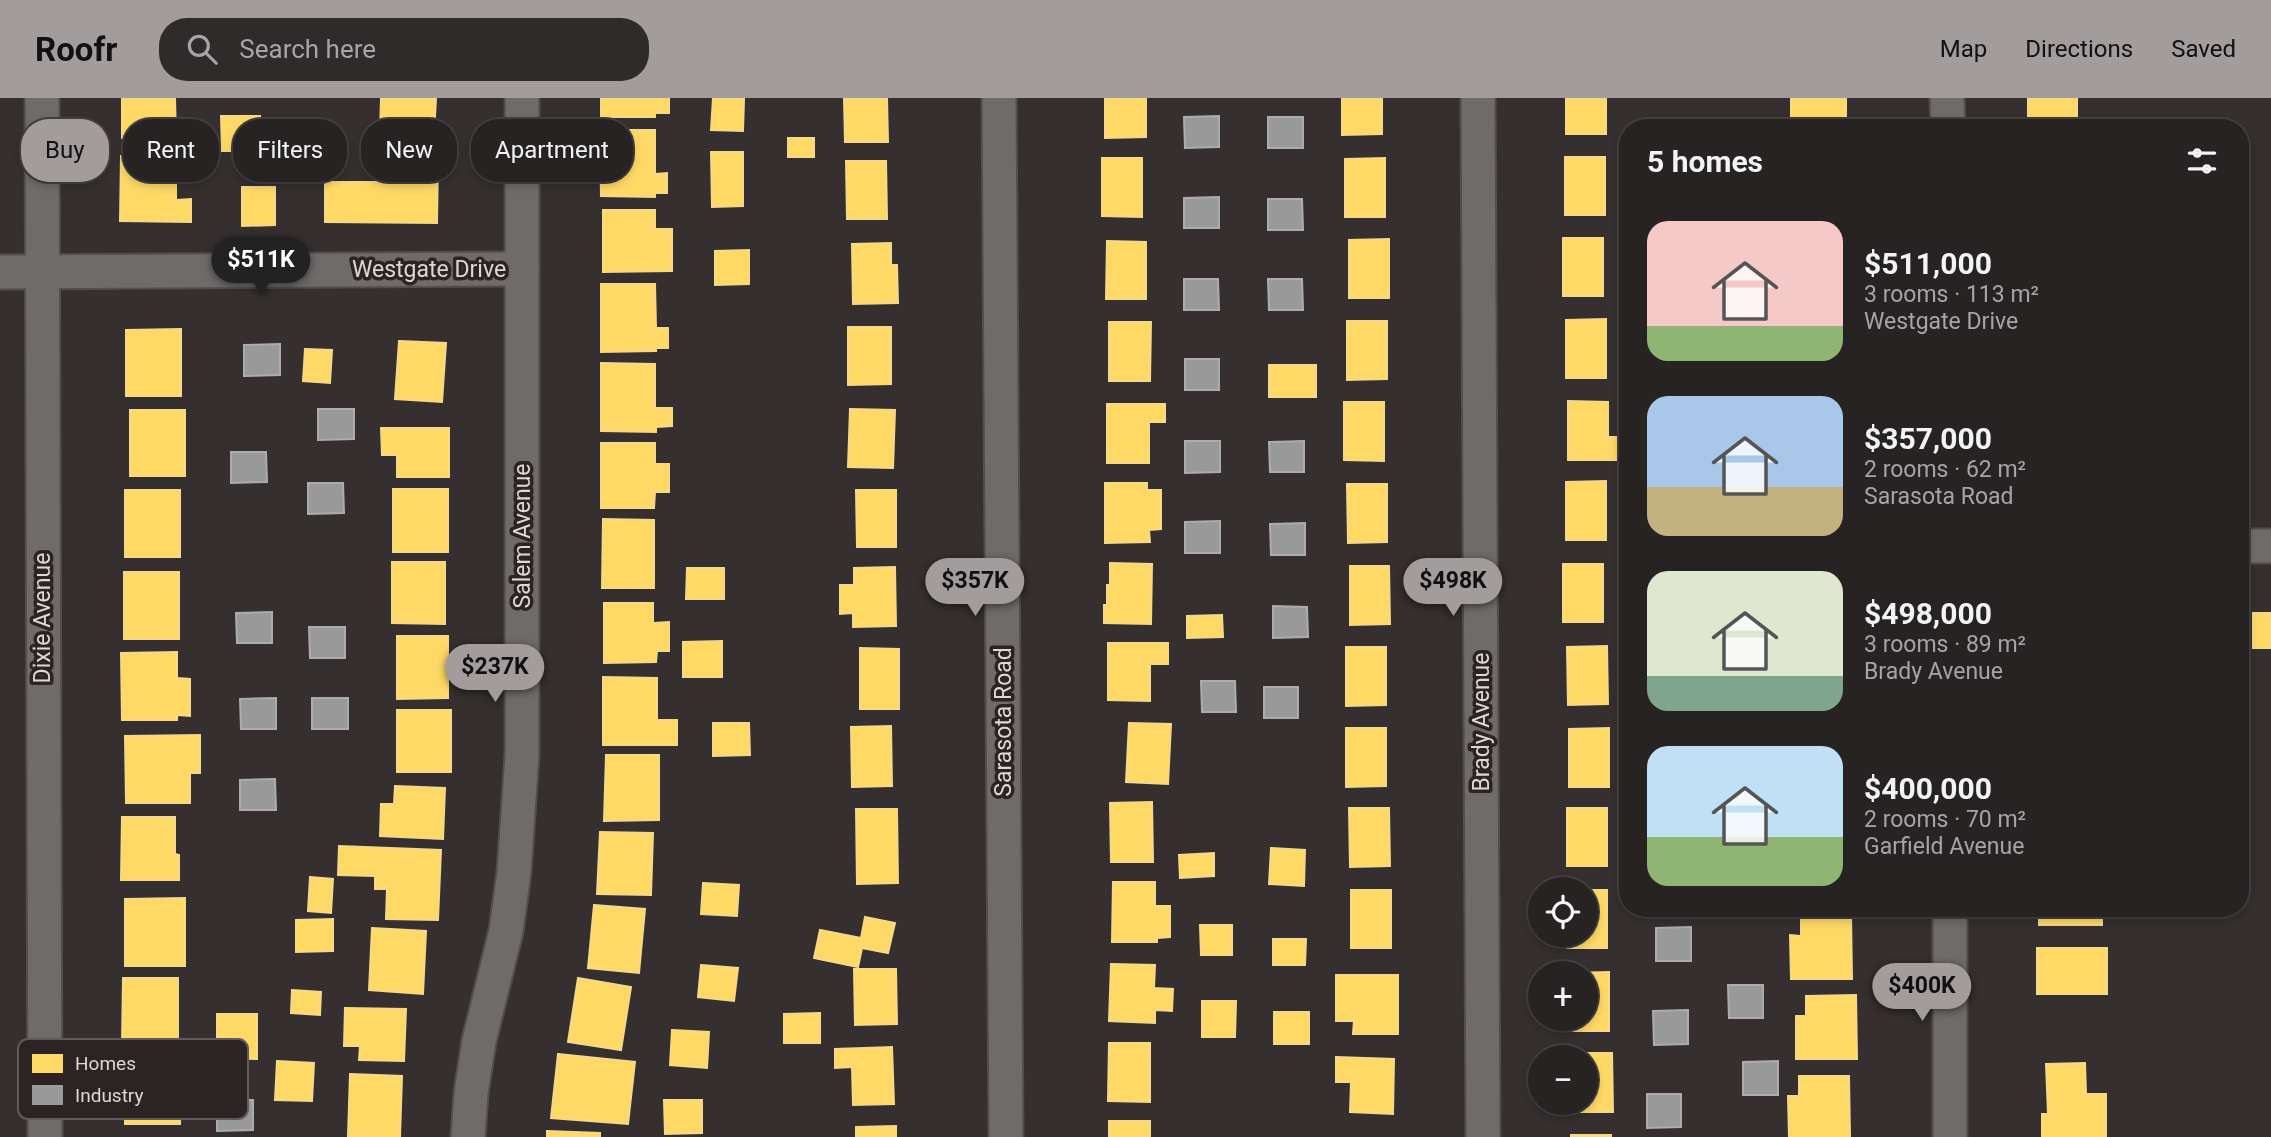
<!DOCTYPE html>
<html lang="en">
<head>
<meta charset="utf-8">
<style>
	:root { --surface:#282323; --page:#302b2b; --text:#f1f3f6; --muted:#a5a4a6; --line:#444041; --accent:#a29c9c }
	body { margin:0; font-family:Roboto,sans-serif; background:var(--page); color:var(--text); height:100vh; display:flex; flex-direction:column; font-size:26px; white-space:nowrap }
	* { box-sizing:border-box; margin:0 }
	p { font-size:23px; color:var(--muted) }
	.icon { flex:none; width:38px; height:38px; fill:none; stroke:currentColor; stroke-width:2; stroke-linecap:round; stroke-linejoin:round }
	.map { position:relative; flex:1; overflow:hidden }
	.details { position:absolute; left:1619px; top:21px; width:630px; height:798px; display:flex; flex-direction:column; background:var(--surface); border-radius:28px; box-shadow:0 4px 10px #0003,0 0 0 2px var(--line) }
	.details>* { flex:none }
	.top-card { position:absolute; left:21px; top:21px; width:665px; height:63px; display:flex; gap:14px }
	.fabs { position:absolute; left:1528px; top:779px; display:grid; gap:14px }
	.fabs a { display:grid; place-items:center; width:70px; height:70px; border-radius:50%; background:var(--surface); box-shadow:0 4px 10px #0003,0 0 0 2px var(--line); font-size:35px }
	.price { position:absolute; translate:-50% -60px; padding:0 16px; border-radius:24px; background:var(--accent); color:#111; font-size:23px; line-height:46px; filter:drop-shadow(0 2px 4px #0008) }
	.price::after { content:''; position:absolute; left:50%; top:42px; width:21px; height:16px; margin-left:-10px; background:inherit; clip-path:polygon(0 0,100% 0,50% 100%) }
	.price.current { background:#222; color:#fff }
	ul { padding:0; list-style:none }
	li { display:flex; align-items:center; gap:21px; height:175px; padding:0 28px }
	li span { display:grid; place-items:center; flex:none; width:196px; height:140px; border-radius:21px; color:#555 }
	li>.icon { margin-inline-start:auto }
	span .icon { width:84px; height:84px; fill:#fffc; stroke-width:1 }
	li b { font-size:30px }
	h2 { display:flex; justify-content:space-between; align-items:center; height:84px; padding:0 28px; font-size:30px }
	.tag { padding:0 24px; border-radius:28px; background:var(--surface); box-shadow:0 4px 10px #0003,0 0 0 2px var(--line); font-size:24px; line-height:63px }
	.tag.current { background:var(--accent); color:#111 }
	header { display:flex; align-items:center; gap:42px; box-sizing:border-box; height:98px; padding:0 35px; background:var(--accent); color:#111 }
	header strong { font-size:33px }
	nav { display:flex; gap:38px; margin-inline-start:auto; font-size:24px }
	.search { width:490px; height:63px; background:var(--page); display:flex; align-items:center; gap:18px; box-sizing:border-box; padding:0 24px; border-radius:28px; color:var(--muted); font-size:26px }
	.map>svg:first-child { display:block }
	.homes { fill:#ffd966; stroke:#f5d888; stroke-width:2 }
	.industry { fill:#999; stroke:#adacac; stroke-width:2 }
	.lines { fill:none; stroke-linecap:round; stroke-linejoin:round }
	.street-casing { stroke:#534d4d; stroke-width:37 }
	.street { stroke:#6f6b6b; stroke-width:33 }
	.labels { text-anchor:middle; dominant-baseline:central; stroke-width:7; stroke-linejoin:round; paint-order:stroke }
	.street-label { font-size:23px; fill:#ddd7d7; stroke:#2c2324 }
	.key { fill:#2c2324; stroke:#61595a; stroke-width:2 }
	.key-label { font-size:19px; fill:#ddd7d7 }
</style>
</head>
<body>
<header>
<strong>Roofr</strong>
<div class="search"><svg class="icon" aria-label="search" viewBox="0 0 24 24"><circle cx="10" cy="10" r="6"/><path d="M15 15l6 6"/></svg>Search here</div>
<nav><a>Map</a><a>Directions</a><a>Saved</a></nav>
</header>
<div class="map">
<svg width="2271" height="1039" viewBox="0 0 2271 1039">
	<rect width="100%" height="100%" fill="#352f2f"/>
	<g class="homes">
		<path d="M122,0H175L176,40H122Z"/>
		<path d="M381,0H436L434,38L380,35Z"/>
		<path d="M601,0H669V15H655V19H601Z"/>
		<path d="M713,0L744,1L743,33L711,32Z"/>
		<path d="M844,0H887L888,44H845Z"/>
		<path d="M1105,0H1146V39L1105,40Z"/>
		<path d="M1342,0H1382V36L1342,37Z"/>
		<rect x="1566" y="0" width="40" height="36"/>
		<rect x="1791" y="0" width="55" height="30"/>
		<rect x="2028" y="0" width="49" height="30"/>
		<path d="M221,18H260L261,53H222Z"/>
		<path d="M600,32H655V76L667,75V95H655V99L601,98Z"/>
		<rect x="788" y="40" width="26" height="19"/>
		<path d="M711,54H743V108L712,109Z"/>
		<path d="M121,58L176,59V102L191,101V124L120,123Z"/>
		<rect x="1565" y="59" width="40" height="58"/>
		<path d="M1102,60H1142V119L1102,118Z"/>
		<path d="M1385,60V119H1345V61Z"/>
		<path d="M383,61H438L437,125L325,124V84H383Z"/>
		<path d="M846,63H886L887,121H847Z"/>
		<path d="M242,89H275V127L242,128Z"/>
		<path d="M603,112H655V131H672V173L603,174Z"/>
		<rect x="1563" y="140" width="40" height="58"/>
		<path d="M1389,141V200H1349V142Z"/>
		<path d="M1107,143L1146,144V201H1106Z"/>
		<path d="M891,145V167H897L898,205L853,206L852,146Z"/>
		<path d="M749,152V186L715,187V153Z"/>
		<path d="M601,186H655L656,230H668V250H656V253L601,254Z"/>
		<path d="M1606,221V280H1566V222Z"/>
		<path d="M1347,223H1387V281L1347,282Z"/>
		<path d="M1109,224H1151L1150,283H1109Z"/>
		<path d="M848,229H891V286L848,287Z"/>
		<path d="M181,231V298H126V232Z"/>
		<path d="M399,243L446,245L442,304L395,301Z"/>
		<path d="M305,251L332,252L330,285L303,283Z"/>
		<path d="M601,265L655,266V310H672V328L656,329V334L601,333Z"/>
		<rect x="1269" y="267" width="47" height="32"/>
		<path d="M1568,303L1608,304V339H1628V362H1568Z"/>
		<path d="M1344,304H1384V363L1344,362Z"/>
		<path d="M1107,306H1165V324H1149V365H1107Z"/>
		<path d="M850,311L895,312L893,370L848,369Z"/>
		<rect x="130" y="312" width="55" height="66"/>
		<path d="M381,330H449V379H397V357H382Z"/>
		<path d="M601,345H655V366H669V394H655L654,410H601Z"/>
		<path d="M1606,383V442H1566V384Z"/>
		<path d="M1105,385H1147V392H1161V431L1149,432L1150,444L1105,445Z"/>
		<path d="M1347,386H1387V444L1348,445Z"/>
		<rect x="393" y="391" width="55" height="63"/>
		<rect x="125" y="392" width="55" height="67"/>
		<path d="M856,392H896V449H857Z"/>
		<path d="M603,421L654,422V490H602Z"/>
		<path d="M392,464H445V526L392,525Z"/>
		<path d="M1110,465L1152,466L1151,526L1104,525V507H1107V487H1110Z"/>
		<rect x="1563" y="466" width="40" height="58"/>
		<path d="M1350,468H1389L1390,526L1350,527Z"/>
		<path d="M895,469L896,528L853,529V515L840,516V487H854V470Z"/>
		<path d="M687,470H724V501H686Z"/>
		<rect x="124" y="474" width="55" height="67"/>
		<path d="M604,505H653V525L669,524V553H657L656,564L604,565Z"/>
		<rect x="2253" y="515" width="18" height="35"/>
		<path d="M1222,517L1223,539L1187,540V518Z"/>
		<path d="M397,538H448V600L397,601Z"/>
		<path d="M722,543V579H683V544Z"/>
		<path d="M1108,545H1168V566H1150V603L1108,602Z"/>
		<path d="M1607,548L1608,606L1568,607L1567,549Z"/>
		<path d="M1346,549H1386V607L1346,608Z"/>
		<path d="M860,550L899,551V611H860Z"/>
		<path d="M177,554V580L190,581V618L177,617V622H122L121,555Z"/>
		<path d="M603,579L657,580V622H677V647H603Z"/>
		<rect x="397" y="612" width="54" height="62"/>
		<path d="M713,625H749L750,657L713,658Z"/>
		<path d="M1129,625L1171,626L1168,686L1126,684Z"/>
		<path d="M891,628L892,688L852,689L851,629Z"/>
		<path d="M1346,630H1386V688L1346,689Z"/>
		<path d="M1609,630V689H1569V631Z"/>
		<path d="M200,637V675H190V705H126L125,638Z"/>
		<path d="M606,657H659V722L604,723Z"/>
		<path d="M395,688L445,690L443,741L380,738L381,706H394Z"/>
		<path d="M1152,704L1153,764H1111L1110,705Z"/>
		<path d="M1349,710H1389L1390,768L1350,769Z"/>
		<rect x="1567" y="710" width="40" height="58"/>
		<path d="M856,711H897L898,785L857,786Z"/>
		<path d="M122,719H175V756L179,757V782H121Z"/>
		<path d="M600,734L653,735L651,797L597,796Z"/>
		<path d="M339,748L441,752L438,822L386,821L387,791H375V778L338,777Z"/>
		<path d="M1271,750L1305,752L1304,788L1269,786Z"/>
		<path d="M1214,755V778L1180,780L1179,757Z"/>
		<path d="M310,779L333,781L331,815L308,813Z"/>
		<path d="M1113,784H1155V808H1170V839L1157,840V844H1112Z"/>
		<path d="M703,785L739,787L737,818L701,816Z"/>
		<rect x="1351" y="792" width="40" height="58"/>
		<path d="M1586,792H1607V850H1567V836H1586Z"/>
		<path d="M185,800V868H125V801Z"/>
		<path d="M594,807L645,811L639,875L588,870Z"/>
		<rect x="2039" y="810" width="63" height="17"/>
		<path d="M1801,817H1851L1852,881H1791L1790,837L1801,838Z"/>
		<path d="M865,819L895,825L888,855L862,850L858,869L814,860L820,832L861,840Z"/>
		<path d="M333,821V853L296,854V822Z"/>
		<path d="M1200,827H1232V857H1201Z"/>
		<path d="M372,830L426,833L423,896L369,892Z"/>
		<path d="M1273,841H1306L1305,867H1273Z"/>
		<rect x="2037" y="850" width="70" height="46"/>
		<path d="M1111,866L1155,867L1154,890L1173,891L1172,913L1155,912V925L1109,923Z"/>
		<path d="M701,867L738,870L734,903L698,899Z"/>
		<path d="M854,871H896L897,926L855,927Z"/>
		<path d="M1609,874V933H1569V920H1586V875H1569Z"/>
		<path d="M1336,877H1398V936H1353L1354,923H1336Z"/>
		<path d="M123,880H178V946H122Z"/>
		<path d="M578,880L631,889L621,952L568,944Z"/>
		<path d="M292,892L321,894L320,917L291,915Z"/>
		<path d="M1856,897L1857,961H1796V918H1806V898Z"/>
		<path d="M1202,903H1236L1235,939H1202Z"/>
		<path d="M345,910L406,911L404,963L359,962L360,948H344Z"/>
		<rect x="1274" y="914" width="35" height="32"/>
		<path d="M820,915V945H784V916Z"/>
		<path d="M217,916H257V961L217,960Z"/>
		<path d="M672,932L709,934L707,970L670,967Z"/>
		<path d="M1109,945H1150V1004L1108,1003Z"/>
		<path d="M892,949L894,1006L853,1007L852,969L835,970V951Z"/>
		<path d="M1572,955H1612L1613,1014H1573L1572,1004H1586V959H1572Z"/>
		<path d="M558,956L635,964L628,1026L551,1020Z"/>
		<path d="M1336,959L1394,961L1393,1016L1350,1014L1351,984H1336Z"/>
		<rect x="125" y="960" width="55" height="66"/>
		<path d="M277,963L314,965L312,1003L275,1002Z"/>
		<path d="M2085,965L2086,996H2106V1039H2042V1016H2048L2046,966Z"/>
		<path d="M350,976L402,978L400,1039L348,1038Z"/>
		<path d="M1799,978H1849L1850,1039H1789L1788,998H1799Z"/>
		<path d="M664,1002H702V1035L665,1036Z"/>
		<rect x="1109" y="1023" width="41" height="16"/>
		<path d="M896,1028V1039H856V1029Z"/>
		<path d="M547,1033L600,1035V1039H547Z"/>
		<rect x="1571" y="1037" width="40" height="2"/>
	</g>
	<g class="industry">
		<path d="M1219,18V49L1185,50L1184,19Z"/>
		<rect x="1268" y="19" width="35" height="31"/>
		<path d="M1219,99V130H1184V100Z"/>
		<path d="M1268,101H1302L1303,132H1268Z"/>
		<path d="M1184,181H1218L1219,212H1184Z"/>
		<path d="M1268,181H1302L1303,212H1269Z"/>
		<path d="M280,246V277L244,278V247Z"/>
		<rect x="1185" y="261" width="34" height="31"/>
		<path d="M318,311H354V341L318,342Z"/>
		<path d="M1185,343H1220V374L1185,375Z"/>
		<path d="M1304,343V374H1270L1269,344Z"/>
		<path d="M231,354H266L267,384L231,385Z"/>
		<path d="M308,385H343L344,415L308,416Z"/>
		<path d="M1220,423V455H1185V424Z"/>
		<path d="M1305,425V457H1271L1270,426Z"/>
		<path d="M1273,508L1307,509L1308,539L1273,540Z"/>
		<path d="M272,514V545H237L236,515Z"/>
		<path d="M309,529H345V560H310Z"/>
		<path d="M1201,583H1235L1236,614H1202Z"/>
		<rect x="1264" y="589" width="34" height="31"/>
		<path d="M276,600V631H241L240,601Z"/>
		<rect x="312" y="600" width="36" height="31"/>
		<path d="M275,681L276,712H240V682Z"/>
		<path d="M1691,829V863H1656V830Z"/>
		<path d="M1728,887H1763V920H1729Z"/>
		<path d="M1688,912V946L1654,947L1653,913Z"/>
		<path d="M1778,963V997H1743V964Z"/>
		<path d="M1647,996H1681V1029L1647,1030Z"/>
		<path d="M217,1002H253V1032L217,1033Z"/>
	</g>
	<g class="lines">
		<g class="street-casing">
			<g id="street">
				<path d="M42,0L45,1039"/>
				<path d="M999,0L1006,1039"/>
				<path d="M1478,0L1483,1039"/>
				<path d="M1947,0L1948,30"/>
				<path d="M0,174L522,171"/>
				<path d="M2240,448H2271"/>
				<path d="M1950,810V1039"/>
				<path d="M468,1039L471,995L479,943L506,833L514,774L522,657V0"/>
			</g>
		</g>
		<use href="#street" class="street"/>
	</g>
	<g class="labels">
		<g class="street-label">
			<text x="429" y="171">Westgate Drive</text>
			<text transform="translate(522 438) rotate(-90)">Salem Avenue</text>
			<text transform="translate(42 520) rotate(-90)">Dixie Avenue</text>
			<text transform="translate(1003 624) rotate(-90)">Sarasota Road</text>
			<text transform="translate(1481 624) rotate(-90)">Brady Avenue</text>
		</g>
	</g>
	<rect x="18" y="941" width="230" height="80" rx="10" class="key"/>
	<rect x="32" y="956" width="31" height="19" fill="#ffd966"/>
	<rect x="32" y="987" width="31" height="20" fill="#999"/>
	<g class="key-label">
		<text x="75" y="972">Homes</text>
		<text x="75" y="1004">Industry</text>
	</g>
</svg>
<div class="fabs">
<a><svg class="icon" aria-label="locate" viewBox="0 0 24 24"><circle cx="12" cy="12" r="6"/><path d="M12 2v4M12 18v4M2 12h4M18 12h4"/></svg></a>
<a>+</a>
<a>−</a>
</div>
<b class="price current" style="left:261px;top:199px">$511K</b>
<b class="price" style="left:975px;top:520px">$357K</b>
<b class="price" style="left:1453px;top:520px">$498K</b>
<b class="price" style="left:495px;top:606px">$237K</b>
<b class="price" style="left:1922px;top:925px">$400K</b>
<div class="top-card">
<a class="tag current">Buy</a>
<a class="tag">Rent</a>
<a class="tag">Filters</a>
<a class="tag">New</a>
<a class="tag">Apartment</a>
</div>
<section class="details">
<h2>5 homes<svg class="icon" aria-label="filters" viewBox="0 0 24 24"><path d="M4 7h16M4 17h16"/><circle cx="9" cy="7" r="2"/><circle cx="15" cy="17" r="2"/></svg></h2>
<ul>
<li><span style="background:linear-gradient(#f6c9c9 75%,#8fb573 0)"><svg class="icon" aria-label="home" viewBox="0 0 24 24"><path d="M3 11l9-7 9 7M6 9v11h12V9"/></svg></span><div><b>$511,000</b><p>3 rooms · 113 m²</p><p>Westgate Drive</p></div></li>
<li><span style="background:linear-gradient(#a9c7e8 65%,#c2b280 0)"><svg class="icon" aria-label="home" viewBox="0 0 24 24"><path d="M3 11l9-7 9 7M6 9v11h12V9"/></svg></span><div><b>$357,000</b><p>2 rooms · 62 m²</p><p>Sarasota Road</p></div></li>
<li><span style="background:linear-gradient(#dfe7d0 75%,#7fa58c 0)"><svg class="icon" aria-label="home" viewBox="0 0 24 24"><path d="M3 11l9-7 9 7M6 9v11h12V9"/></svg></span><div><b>$498,000</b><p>3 rooms · 89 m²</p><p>Brady Avenue</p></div></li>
<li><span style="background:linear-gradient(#bfe0f5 65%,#8fb573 0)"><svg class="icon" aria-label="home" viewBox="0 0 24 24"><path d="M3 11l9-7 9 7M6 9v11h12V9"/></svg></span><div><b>$400,000</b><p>2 rooms · 70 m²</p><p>Garfield Avenue</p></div></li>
</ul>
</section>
</div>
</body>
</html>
